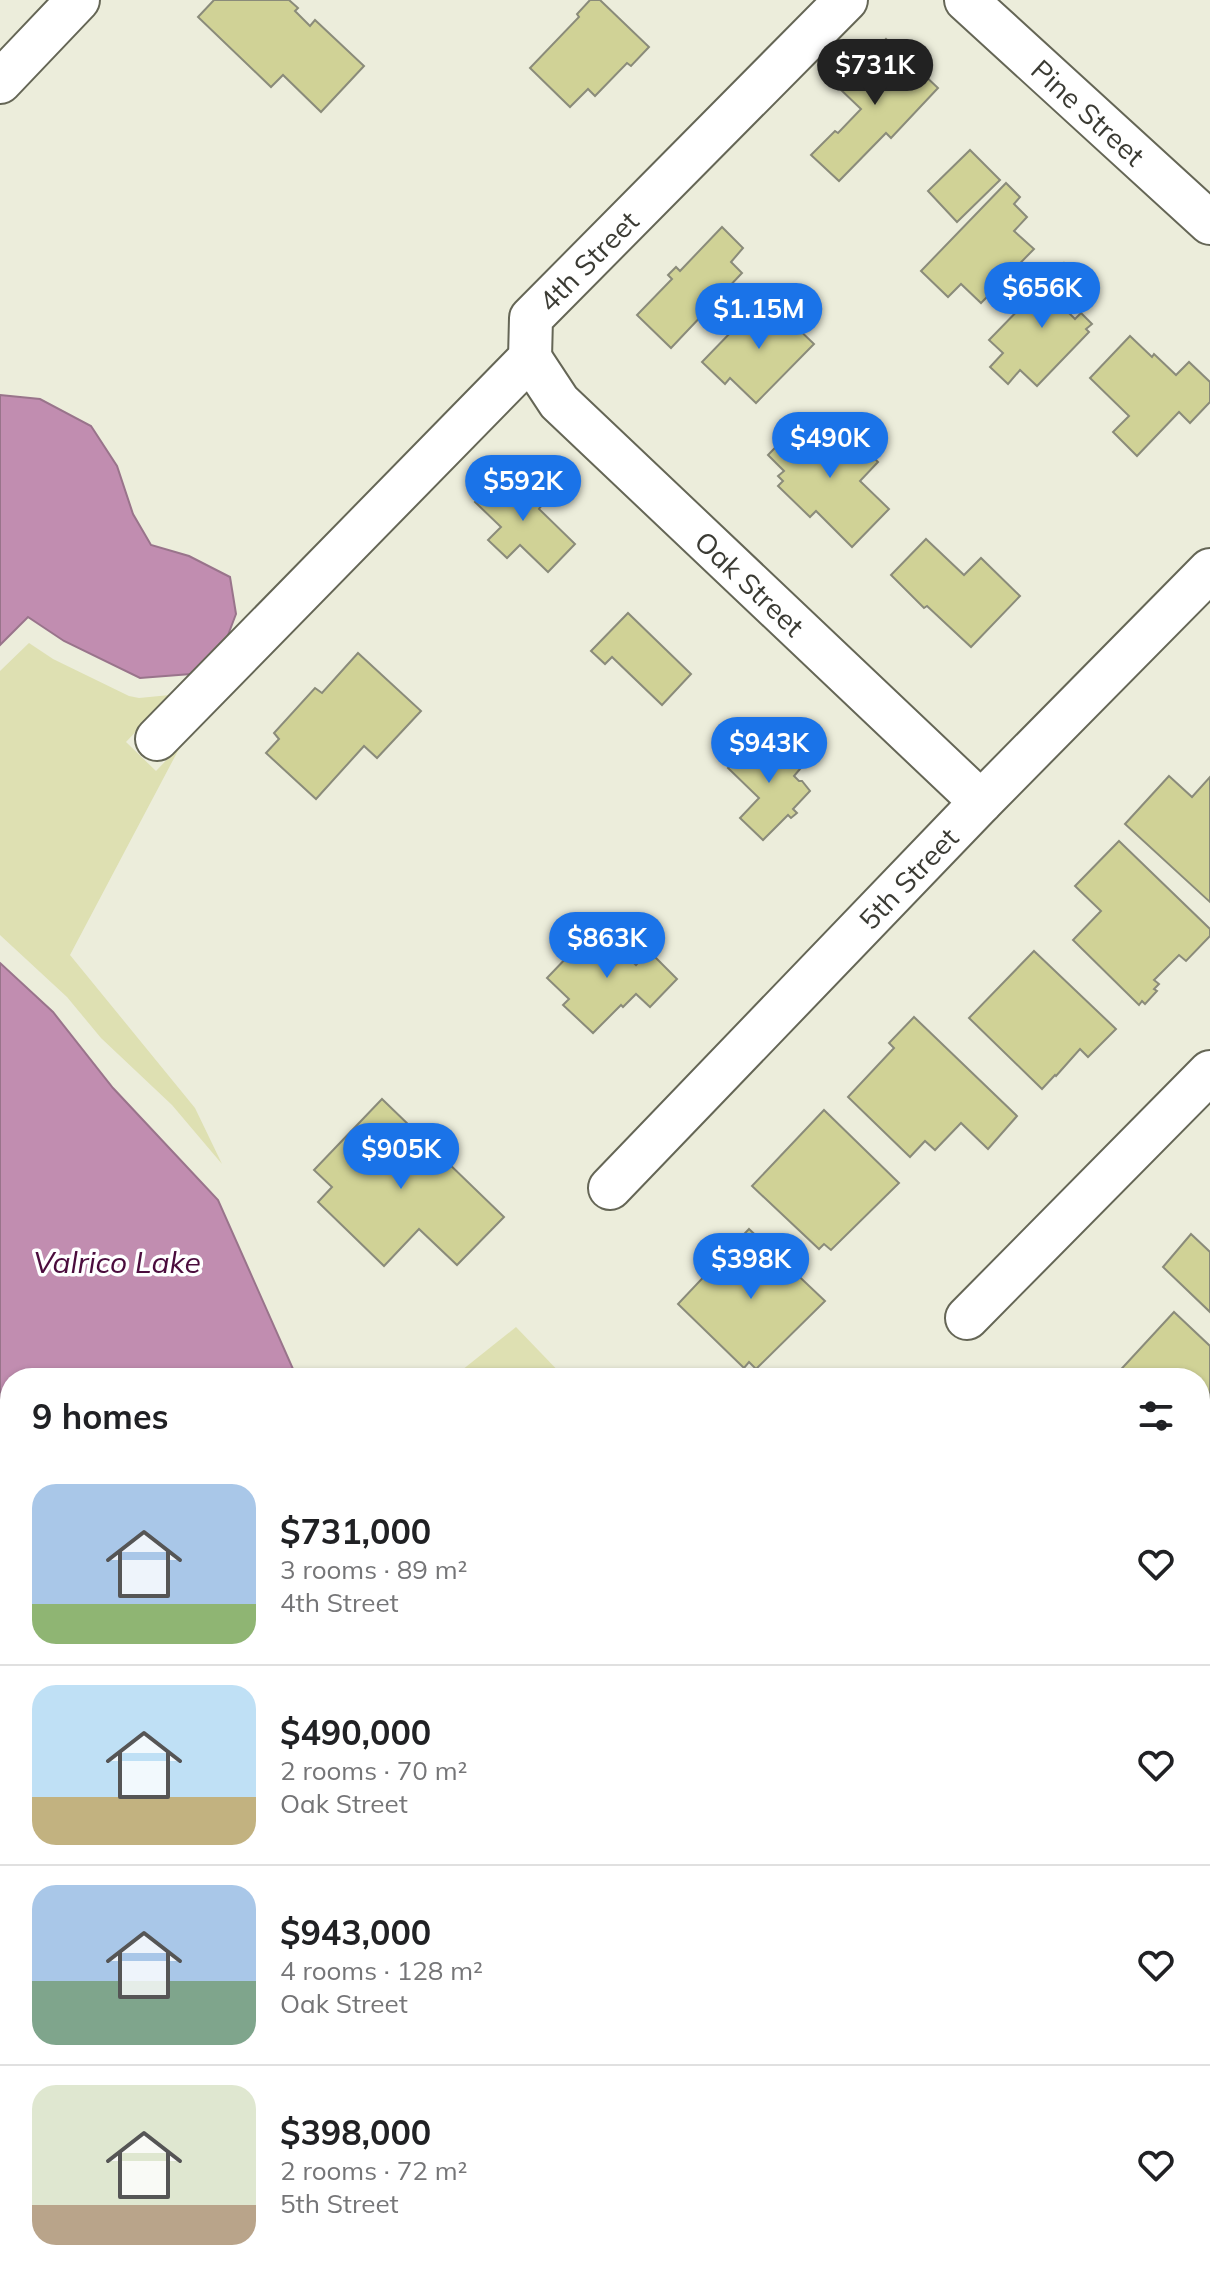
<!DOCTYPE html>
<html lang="en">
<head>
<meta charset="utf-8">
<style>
	:root { --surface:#fff; --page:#f2f2f2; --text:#202124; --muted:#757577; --line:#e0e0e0; --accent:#1a73e8 }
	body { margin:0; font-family:Mulish,sans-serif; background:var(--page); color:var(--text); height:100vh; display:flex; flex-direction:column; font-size:30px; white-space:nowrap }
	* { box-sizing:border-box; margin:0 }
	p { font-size:26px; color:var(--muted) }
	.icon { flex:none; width:44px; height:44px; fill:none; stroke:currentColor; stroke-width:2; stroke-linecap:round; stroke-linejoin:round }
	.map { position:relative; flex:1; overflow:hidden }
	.side { position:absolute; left:0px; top:1368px; width:1210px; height:912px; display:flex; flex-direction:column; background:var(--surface); border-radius:32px 32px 0 0; box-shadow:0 2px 6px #0004 }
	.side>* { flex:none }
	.price { position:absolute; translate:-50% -68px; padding:0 18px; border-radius:28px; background:var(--accent); color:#fff; font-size:26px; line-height:52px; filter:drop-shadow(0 2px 4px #0008) }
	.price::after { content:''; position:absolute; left:50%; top:48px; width:24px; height:18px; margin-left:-12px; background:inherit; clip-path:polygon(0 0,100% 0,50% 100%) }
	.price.active { background:#222; color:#fff }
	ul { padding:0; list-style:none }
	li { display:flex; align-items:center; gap:24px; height:200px; padding:0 32px }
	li+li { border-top:2px solid var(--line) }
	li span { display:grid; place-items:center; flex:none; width:224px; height:160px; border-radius:24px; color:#555 }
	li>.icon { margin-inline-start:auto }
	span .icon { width:96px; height:96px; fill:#fffc; stroke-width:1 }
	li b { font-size:34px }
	h2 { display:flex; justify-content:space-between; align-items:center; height:96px; padding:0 32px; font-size:34px }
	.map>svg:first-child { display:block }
	.green { fill:#dee0b2 }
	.water { fill:#c18db0; stroke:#99748b; stroke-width:2 }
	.building { fill:#d0d296; stroke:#8a8b7a; stroke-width:2 }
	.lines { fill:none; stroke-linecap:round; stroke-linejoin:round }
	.street-casing { stroke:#656656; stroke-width:46 }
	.street { stroke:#fff; stroke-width:42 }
	.labels { text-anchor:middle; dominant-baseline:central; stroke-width:7; stroke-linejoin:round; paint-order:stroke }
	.street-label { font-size:28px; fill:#3b3b34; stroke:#fff }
	.water-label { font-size:30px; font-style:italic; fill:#4b0c3d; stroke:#fff }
</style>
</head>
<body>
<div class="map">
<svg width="1210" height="2280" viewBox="0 0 1210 2280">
	<rect width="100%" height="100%" fill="#eceddb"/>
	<g class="green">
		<path d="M29,643L53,659L129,696L139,698L170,695L126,742L156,771L181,745L70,955L195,1108L222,1164L172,1105L101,1038L67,997L0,935V671Z"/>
		<path d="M516,1327L565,1378H452Z"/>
	</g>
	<g class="water">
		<path d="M0,395L40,399L91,426L117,466L133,514L151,545L189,556L230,577L236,614L225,643L191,674L140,678L64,641L28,617L0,645Z"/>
		<path d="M0,963L53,1012L113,1088L218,1200L297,1378H10V2270H997V2280H0Z"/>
	</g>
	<g class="building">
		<path d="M214,0H289L298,8L295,11L310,26L315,20L364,66L321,112L283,75L271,87L198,17Z"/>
		<path d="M590,0H600L649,47L631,66L627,63L595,96L588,89L570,107L530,68L579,17L577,14Z"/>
		<path d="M886,39L938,88L891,138L886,133L839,181L811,155L835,131L838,133L861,109L839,88Z"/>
		<path d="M970,150L1000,180L957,222L928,191Z"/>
		<path d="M1006,183L1020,197L1014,204L1027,217L1014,231L1034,249L981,303L961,284L948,297L921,271Z"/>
		<path d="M722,227L743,248L731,262L742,273L671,348L637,315L672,279L668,275L676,267L680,271Z"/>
		<path d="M1064,263L1089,288L1067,311L1075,319L1081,313L1092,324L1086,329L1089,332L1037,386L1020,370L1008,384L990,367L1003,353L989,340Z"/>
		<path d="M765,297L814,344L756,403L730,378L725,384L702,362Z"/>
		<path d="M1130,336L1152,357L1154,354L1176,375L1189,362L1210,382V402L1190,423L1179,412L1137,456L1113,432L1129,416L1090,378Z"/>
		<path d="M799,423L822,445L841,426L878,462L860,481L889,509L852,547L816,511L810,517L778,486L783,481L778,476L784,471L768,455Z"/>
		<path d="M506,470L542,505L539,509L575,544L548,572L520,545L507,558L488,540L501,527L475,502Z"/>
		<path d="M926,539L964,575L981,558L1020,596L971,647L927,606L924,608L891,575Z"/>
		<path d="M628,613L691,674L662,705L612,657L605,664L591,651Z"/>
		<path d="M358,653L421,711L377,758L364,746L316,799L266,753L279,739L274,733L315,688L322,693Z"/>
		<path d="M762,733L800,769L794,776L799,781H802L810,791L793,809L797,813L791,818L788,815L763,840L740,818L759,798L728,768Z"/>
		<path d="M1169,776L1192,797L1210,777V902L1125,824Z"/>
		<path d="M1119,841L1210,929V936L1186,961L1179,955L1154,980L1159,984L1154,989L1157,991L1145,1004L1142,1001L1139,1005L1073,940L1101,911L1075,886Z"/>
		<path d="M596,927L636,965L649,951L677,979L650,1007L636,994L623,1007L621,1005L593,1033L563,1005L569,999L547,978Z"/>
		<path d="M1034,951L1116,1029L1088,1057L1080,1049L1056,1076L1055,1075L1042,1089L969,1018Z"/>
		<path d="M914,1017L1017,1116L988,1149L961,1123L935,1150L925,1141L910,1157L848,1097L894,1048L889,1043Z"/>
		<path d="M382,1099L504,1217L457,1265L419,1229L384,1266L318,1202L332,1187L314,1170Z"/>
		<path d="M824,1110L899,1183L831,1250L824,1244L819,1249L752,1186Z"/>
		<path d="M749,1229L825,1301L756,1369L749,1362L744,1368L678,1304Z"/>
		<path d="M1191,1234L1210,1252V1312L1163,1267Z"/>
		<path d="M1174,1312L1210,1346V1424L1200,1434V1378H1113Z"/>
		<path d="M1210,1584V1671L1200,1661V1594Z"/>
		<path d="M1200,2141H1210V2280H1196L1155,2271L1200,2270Z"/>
	</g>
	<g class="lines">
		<g class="street-casing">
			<g id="street">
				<path id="s1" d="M966,0L1210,223"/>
				<path d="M0,82L78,0"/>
				<path id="s2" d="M530,358L559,402L981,802"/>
				<path id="s3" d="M157,739L530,358L531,318L846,0"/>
				<path id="s4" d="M610,1188L981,802L1210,570"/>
				<path d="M967,1318L1210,1072"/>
			</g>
		</g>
		<use href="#street" class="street"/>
	</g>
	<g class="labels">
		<g class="street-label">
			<text stroke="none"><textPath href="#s1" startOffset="166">Pine Street</textPath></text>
			<text stroke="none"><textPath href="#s3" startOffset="654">4th Street</textPath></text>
			<text stroke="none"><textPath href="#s2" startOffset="316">Oak Street</textPath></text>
			<text stroke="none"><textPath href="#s4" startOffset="430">5th Street</textPath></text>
		</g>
		<g class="water-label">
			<text x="117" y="1262">Valrico Lake</text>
		</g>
	</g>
</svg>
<b class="price active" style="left:875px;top:107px">$731K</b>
<b class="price" style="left:1042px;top:330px">$656K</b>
<b class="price" style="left:759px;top:351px">$1.15M</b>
<b class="price" style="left:830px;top:480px">$490K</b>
<b class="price" style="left:523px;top:523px">$592K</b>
<b class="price" style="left:769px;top:785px">$943K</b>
<b class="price" style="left:607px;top:980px">$863K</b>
<b class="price" style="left:401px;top:1191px">$905K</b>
<b class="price" style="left:751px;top:1301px">$398K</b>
<section class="side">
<h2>9 homes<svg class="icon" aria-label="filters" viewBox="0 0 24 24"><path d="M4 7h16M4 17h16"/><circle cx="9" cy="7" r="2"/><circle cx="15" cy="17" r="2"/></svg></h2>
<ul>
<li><span style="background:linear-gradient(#a9c7e8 75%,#8fb573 0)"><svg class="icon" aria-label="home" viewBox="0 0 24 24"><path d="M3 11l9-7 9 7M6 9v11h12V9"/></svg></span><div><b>$731,000</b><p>3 rooms · 89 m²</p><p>4th Street</p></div><svg class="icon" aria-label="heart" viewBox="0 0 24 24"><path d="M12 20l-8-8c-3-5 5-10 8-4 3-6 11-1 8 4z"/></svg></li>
<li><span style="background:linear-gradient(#bfe0f5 70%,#c2b280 0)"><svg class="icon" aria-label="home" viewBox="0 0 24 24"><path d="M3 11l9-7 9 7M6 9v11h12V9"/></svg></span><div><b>$490,000</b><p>2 rooms · 70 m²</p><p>Oak Street</p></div><svg class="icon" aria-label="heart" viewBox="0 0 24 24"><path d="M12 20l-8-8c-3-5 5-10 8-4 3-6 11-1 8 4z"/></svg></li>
<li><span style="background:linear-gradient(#a9c7e8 60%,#7fa58c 0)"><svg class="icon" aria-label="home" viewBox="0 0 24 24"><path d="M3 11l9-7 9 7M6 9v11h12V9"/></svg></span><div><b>$943,000</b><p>4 rooms · 128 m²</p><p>Oak Street</p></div><svg class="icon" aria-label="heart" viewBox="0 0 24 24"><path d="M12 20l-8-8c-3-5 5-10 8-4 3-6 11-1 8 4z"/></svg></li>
<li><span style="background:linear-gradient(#dfe7d0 75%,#b9a48a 0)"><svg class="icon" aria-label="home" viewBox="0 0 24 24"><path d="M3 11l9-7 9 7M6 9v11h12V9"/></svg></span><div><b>$398,000</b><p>2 rooms · 72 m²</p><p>5th Street</p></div><svg class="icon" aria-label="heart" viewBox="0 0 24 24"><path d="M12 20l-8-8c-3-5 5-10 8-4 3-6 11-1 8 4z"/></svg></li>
</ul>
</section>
</div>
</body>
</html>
